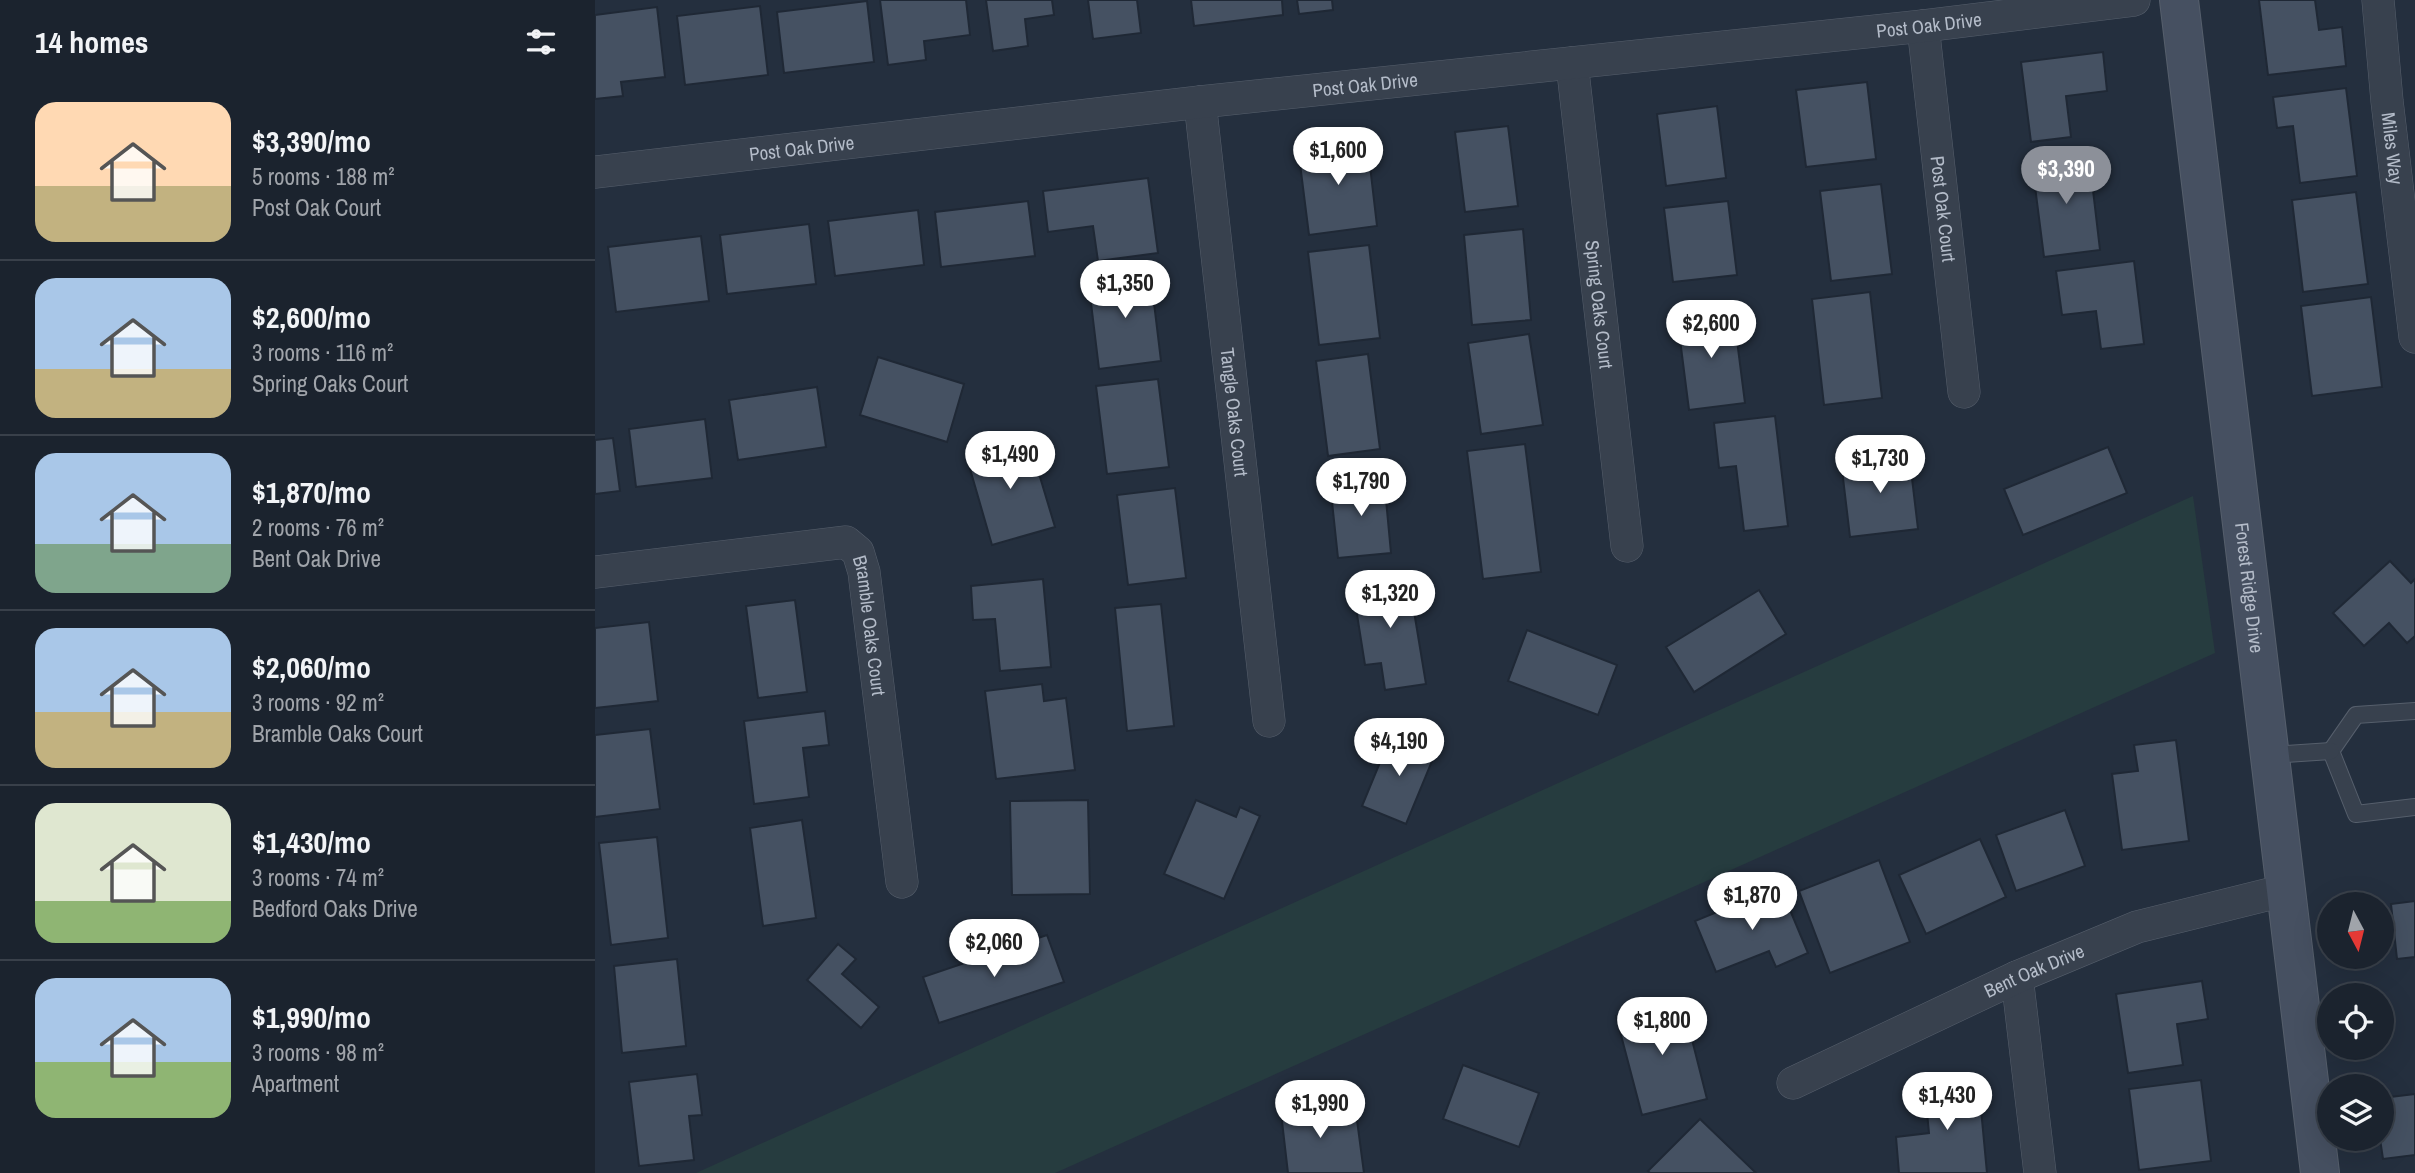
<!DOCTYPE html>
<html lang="en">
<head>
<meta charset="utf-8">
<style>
	:root { --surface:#1b232e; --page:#282f3a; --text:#f1f3f6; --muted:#a0a4aa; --line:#39404a; --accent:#8c9099 }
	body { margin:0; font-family:"Archivo Narrow",sans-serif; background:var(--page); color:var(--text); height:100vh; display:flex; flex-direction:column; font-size:26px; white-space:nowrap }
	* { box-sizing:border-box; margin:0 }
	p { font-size:23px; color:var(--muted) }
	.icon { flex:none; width:38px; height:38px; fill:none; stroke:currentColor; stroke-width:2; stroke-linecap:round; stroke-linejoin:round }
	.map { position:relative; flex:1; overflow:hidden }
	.side { display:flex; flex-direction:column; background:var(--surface); width:595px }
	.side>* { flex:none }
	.needle { width:46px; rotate:173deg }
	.tools { position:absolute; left:1722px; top:892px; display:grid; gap:14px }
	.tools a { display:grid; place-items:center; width:77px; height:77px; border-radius:50%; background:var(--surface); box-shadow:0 7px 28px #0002,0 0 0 2px var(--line); font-size:35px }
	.price { position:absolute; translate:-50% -60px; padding:0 16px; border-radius:24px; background:#fff; color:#222; font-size:23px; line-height:46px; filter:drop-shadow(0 2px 4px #0008) }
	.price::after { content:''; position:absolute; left:50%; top:42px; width:21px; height:16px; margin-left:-10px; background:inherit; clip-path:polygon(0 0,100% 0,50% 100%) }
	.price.current { background:var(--accent); color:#fff }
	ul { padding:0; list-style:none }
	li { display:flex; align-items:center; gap:21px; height:175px; padding:0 35px }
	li+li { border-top:2px solid var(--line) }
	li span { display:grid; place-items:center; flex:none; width:196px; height:140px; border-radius:21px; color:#555 }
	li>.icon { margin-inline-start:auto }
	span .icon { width:84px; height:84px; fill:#fffc; stroke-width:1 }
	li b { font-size:30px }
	h2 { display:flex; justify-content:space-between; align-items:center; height:84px; padding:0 35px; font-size:30px }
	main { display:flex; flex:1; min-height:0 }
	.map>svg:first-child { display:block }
	.green { fill:#263c3f }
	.building { fill:#455162; stroke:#1f2835; stroke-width:2 }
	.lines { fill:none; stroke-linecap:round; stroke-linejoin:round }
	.lane-casing { stroke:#565f6c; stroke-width:18 }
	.street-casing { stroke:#565f6c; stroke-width:33 }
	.secondary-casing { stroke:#565f6c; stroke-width:40 }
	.lane { stroke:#38414e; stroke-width:16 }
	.street { stroke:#38414e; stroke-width:32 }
	.secondary { stroke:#465061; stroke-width:38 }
	.labels { text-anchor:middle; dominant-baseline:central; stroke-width:5; stroke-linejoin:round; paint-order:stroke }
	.street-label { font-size:19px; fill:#b4bcc9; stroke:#1d2633 }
</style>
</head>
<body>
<main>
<section class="side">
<h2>14 homes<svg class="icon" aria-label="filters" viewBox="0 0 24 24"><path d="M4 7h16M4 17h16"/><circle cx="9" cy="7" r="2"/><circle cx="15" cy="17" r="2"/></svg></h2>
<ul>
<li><span style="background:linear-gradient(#ffd9b3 60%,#c2b280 0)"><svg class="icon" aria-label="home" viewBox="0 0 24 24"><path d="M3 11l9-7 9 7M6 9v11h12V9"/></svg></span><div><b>$3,390/mo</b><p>5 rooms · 188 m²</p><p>Post Oak Court</p></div></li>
<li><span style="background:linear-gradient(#a9c7e8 65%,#c2b280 0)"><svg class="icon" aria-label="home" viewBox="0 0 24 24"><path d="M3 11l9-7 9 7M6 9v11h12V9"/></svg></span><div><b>$2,600/mo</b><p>3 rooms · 116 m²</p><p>Spring Oaks Court</p></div></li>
<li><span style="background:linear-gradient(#a9c7e8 65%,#7fa58c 0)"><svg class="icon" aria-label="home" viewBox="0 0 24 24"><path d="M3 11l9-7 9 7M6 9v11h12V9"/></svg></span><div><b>$1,870/mo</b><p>2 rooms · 76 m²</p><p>Bent Oak Drive</p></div></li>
<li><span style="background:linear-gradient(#a9c7e8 60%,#c2b280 0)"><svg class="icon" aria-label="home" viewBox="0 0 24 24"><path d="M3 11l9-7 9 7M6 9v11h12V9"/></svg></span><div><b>$2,060/mo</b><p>3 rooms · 92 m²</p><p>Bramble Oaks Court</p></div></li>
<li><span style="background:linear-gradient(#dfe7d0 70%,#8fb573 0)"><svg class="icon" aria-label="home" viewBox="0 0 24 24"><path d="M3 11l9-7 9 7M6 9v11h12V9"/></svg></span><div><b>$1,430/mo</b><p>3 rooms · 74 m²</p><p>Bedford Oaks Drive</p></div></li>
<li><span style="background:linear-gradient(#a9c7e8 60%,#8fb573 0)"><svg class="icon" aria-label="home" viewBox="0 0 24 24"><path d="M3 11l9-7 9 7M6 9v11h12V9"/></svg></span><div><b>$1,990/mo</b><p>3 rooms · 98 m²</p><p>Apartment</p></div></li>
</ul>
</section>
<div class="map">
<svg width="1820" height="1173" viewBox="0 0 1820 1173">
	<rect width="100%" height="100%" fill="#242f3e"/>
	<path class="green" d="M1598,496L1620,653L460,1173H101Z"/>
	<g class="building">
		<path d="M285,0H371L375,35L329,41L331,60L293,65Z"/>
		<path d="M391,0H457L459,15L430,19L433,46L398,51Z"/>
		<path d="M493,0H542L546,33L498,39Z"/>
		<path d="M596,0H687L688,15L599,26Z"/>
		<path d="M702,0H737L738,10L704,14Z"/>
		<path d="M1664,0H1720L1724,30L1747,27L1751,66L1673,75Z"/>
		<path d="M272,1L279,62L189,73L182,12Z"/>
		<path d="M165,6L173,75L90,85L82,16Z"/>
		<path d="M62,7L70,77L26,82L28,96L0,99V15Z"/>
		<path d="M1508,52L1512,91L1471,96L1476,137L1436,142L1426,62Z"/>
		<path d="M1272,82L1281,159L1211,167L1201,90Z"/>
		<path d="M1751,88L1762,176L1705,183L1698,126L1682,128L1678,97Z"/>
		<path d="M1122,106L1131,178L1071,186L1062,114Z"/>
		<path d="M913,126L923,206L870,212L860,132Z"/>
		<path d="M772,140L782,226L714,235L703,148Z"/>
		<path d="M1494,156L1505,250L1449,257L1437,163Z"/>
		<path d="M553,178L563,253L503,261L498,226L453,232L448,191Z"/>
		<path d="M1286,184L1297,274L1236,281L1225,191Z"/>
		<path d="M1761,192L1773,284L1708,292L1697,200Z"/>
		<path d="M433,201L440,256L346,267L340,212Z"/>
		<path d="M1133,201L1142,275L1078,282L1069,208Z"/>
		<path d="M323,210L329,265L240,276L233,221Z"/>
		<path d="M214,224L221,284L132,294L125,235Z"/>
		<path d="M928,229L936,320L877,325L869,235Z"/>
		<path d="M106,236L114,301L21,312L13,247Z"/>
		<path d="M774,245L785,338L724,345L713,252Z"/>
		<path d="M1539,261L1549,344L1506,349L1501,311L1467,315L1461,271Z"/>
		<path d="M555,270L566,361L504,369L493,278Z"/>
		<path d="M1275,292L1287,398L1229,405L1217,299Z"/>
		<path d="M1776,297L1787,387L1717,396L1706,306Z"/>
		<path d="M1138,309L1150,403L1094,410L1082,316Z"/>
		<path d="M934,334L948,425L886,434L873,343Z"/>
		<path d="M773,354L785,449L733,456L721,361Z"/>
		<path d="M283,357L369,384L352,442L265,415Z"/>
		<path d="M563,379L574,467L512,474L501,386Z"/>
		<path d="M222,387L231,447L143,460L134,400Z"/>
		<path d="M1180,416L1193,526L1149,531L1141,466L1124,468L1119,423Z"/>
		<path d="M110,419L117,478L41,487L34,429Z"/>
		<path d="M433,437L460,527L397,545L371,455Z"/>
		<path d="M18,438L25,491L0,494V440Z"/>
		<path d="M930,444L946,572L888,579L872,451Z"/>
		<path d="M1513,447L1532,493L1428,535L1409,489Z"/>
		<path d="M1314,453L1323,529L1255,537L1246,461Z"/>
		<path d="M789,478L796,553L743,558L735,483Z"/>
		<path d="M580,488L591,578L533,585L522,495Z"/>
		<path d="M1795,561L1816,583L1820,579V636L1812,643L1794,623L1769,646L1738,613Z"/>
		<path d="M813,575L831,684L790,690L786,663L770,665L757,583Z"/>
		<path d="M448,579L456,667L405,671L400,619L378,620L376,586Z"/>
		<path d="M1164,590L1191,634L1099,692L1071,647Z"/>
		<path d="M200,600L212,692L163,698L151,606Z"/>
		<path d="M566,604L579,726L532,731L520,608Z"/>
		<path d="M54,622L63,701L0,708V628Z"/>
		<path d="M932,630L1022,665L1003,715L913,681Z"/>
		<path d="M447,684L449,701L471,698L480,770L401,779L390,691Z"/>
		<path d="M230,711L234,745L208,748L214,797L159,804L149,721Z"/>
		<path d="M55,729L65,809L0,817V735Z"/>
		<path d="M798,731L842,749L811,824L767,806Z"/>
		<path d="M1581,740L1594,841L1527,850L1517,774L1543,771L1539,745Z"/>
		<path d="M493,800L495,894L417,895L415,801Z"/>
		<path d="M601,800L641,817L645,807L665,816L629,899L569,874Z"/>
		<path d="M1470,810L1490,866L1421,891L1401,835Z"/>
		<path d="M207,820L221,918L168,926L155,828Z"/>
		<path d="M62,837L73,938L16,945L4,843Z"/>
		<path d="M1385,839L1411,897L1331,934L1304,875Z"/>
		<path d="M1284,860L1315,942L1235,973L1204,891Z"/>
		<path d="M1185,886L1213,953L1181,967L1174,951L1121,972L1100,921Z"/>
		<path d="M1820,901V957L1802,959L1796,904Z"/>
		<path d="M452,935L469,982L344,1023L328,977Z"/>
		<path d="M243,944L261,959L247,974L284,1007L266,1028L212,980Z"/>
		<path d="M82,959L91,1046L27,1053L19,966Z"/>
		<path d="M1607,981L1613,1019L1582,1024L1588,1065L1533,1073L1521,994Z"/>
		<path d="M1087,1000L1112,1099L1047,1115L1021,1016Z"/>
		<path d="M868,1065L944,1093L924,1147L848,1119Z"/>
		<path d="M102,1074L107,1115L94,1116L99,1160L44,1166L34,1082Z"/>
		<path d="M1383,1077L1392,1173H1304L1301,1137L1334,1133L1329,1082Z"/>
		<path d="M1606,1080L1616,1161L1544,1170L1534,1089Z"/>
		<path d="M1820,1094V1155L1788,1159L1785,1139L1787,1098Z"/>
		<path d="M734,1098L737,1123L762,1120L769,1173H693L685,1104Z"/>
		<path d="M1105,1119L1161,1173H1055L1053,1171Z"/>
	</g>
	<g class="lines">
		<g class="lane-casing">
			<g id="lane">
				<path d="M1736,751L1761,814L1820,807"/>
				<path d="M1736,751L1761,715L1820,711"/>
				<path d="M1675,755L1736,751"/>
			</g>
		</g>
		<g class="street-casing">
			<g id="street">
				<path id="s1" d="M1783,0L1792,101L1820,337"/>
				<path id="s2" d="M1328,26L1369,392"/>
				<path id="s3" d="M977,63L1032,546"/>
				<path id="s4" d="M605,102L674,721"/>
				<path id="s5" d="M0,172L605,102L1328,26L1539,0"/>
				<path id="s6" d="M0,572L251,542L263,552L269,572L307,882"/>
				<path d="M1422,977L1445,1173"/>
				<path id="s7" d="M1198,1083L1422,977L1542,927L1691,890"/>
			</g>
		</g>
		<g class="secondary-casing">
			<g id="secondary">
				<path id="s8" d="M1584,0L1725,1173"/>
			</g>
		</g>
		<use href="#lane" class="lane"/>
		<use href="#street" class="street"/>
		<use href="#secondary" class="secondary"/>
	</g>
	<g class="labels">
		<g class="street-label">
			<text stroke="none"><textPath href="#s5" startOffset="1342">Post Oak Drive</textPath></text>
			<text stroke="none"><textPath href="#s5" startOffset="775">Post Oak Drive</textPath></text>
			<text stroke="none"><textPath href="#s5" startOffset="208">Post Oak Drive</textPath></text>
			<text stroke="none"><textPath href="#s1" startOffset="149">Miles Way</textPath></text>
			<text stroke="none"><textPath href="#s2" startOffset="184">Post Oak Court</textPath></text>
			<text stroke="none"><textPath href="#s3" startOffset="243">Spring Oaks Court</textPath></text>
			<text stroke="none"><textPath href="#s4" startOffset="312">Tangle Oaks Court</textPath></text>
			<text stroke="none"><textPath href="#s8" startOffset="592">Forest Ridge Drive</textPath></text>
			<text stroke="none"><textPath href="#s6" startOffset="343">Bramble Oaks Court</textPath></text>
			<text stroke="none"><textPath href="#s7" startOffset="266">Bent Oak Drive</textPath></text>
		</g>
	</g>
</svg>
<div class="tools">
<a><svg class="needle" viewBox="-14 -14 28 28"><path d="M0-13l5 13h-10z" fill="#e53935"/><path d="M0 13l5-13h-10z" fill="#a0a4aa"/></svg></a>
<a><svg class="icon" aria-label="locate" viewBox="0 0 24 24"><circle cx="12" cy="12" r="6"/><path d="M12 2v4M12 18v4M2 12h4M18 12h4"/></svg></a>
<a><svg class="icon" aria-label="layers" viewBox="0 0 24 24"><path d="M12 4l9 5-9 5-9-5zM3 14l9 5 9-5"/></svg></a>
</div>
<b class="price" style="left:743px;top:187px">$1,600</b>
<b class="price current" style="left:1471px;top:206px">$3,390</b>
<b class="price" style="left:530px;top:320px">$1,350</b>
<b class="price" style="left:1116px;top:360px">$2,600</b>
<b class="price" style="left:415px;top:491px">$1,490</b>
<b class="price" style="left:1285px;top:495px">$1,730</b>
<b class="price" style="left:766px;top:518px">$1,790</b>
<b class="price" style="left:795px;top:630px">$1,320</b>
<b class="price" style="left:804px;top:778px">$4,190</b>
<b class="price" style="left:1157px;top:932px">$1,870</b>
<b class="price" style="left:399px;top:979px">$2,060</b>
<b class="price" style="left:1067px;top:1057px">$1,800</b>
<b class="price" style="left:1352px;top:1132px">$1,430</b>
<b class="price" style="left:725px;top:1140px">$1,990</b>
</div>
</main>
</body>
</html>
